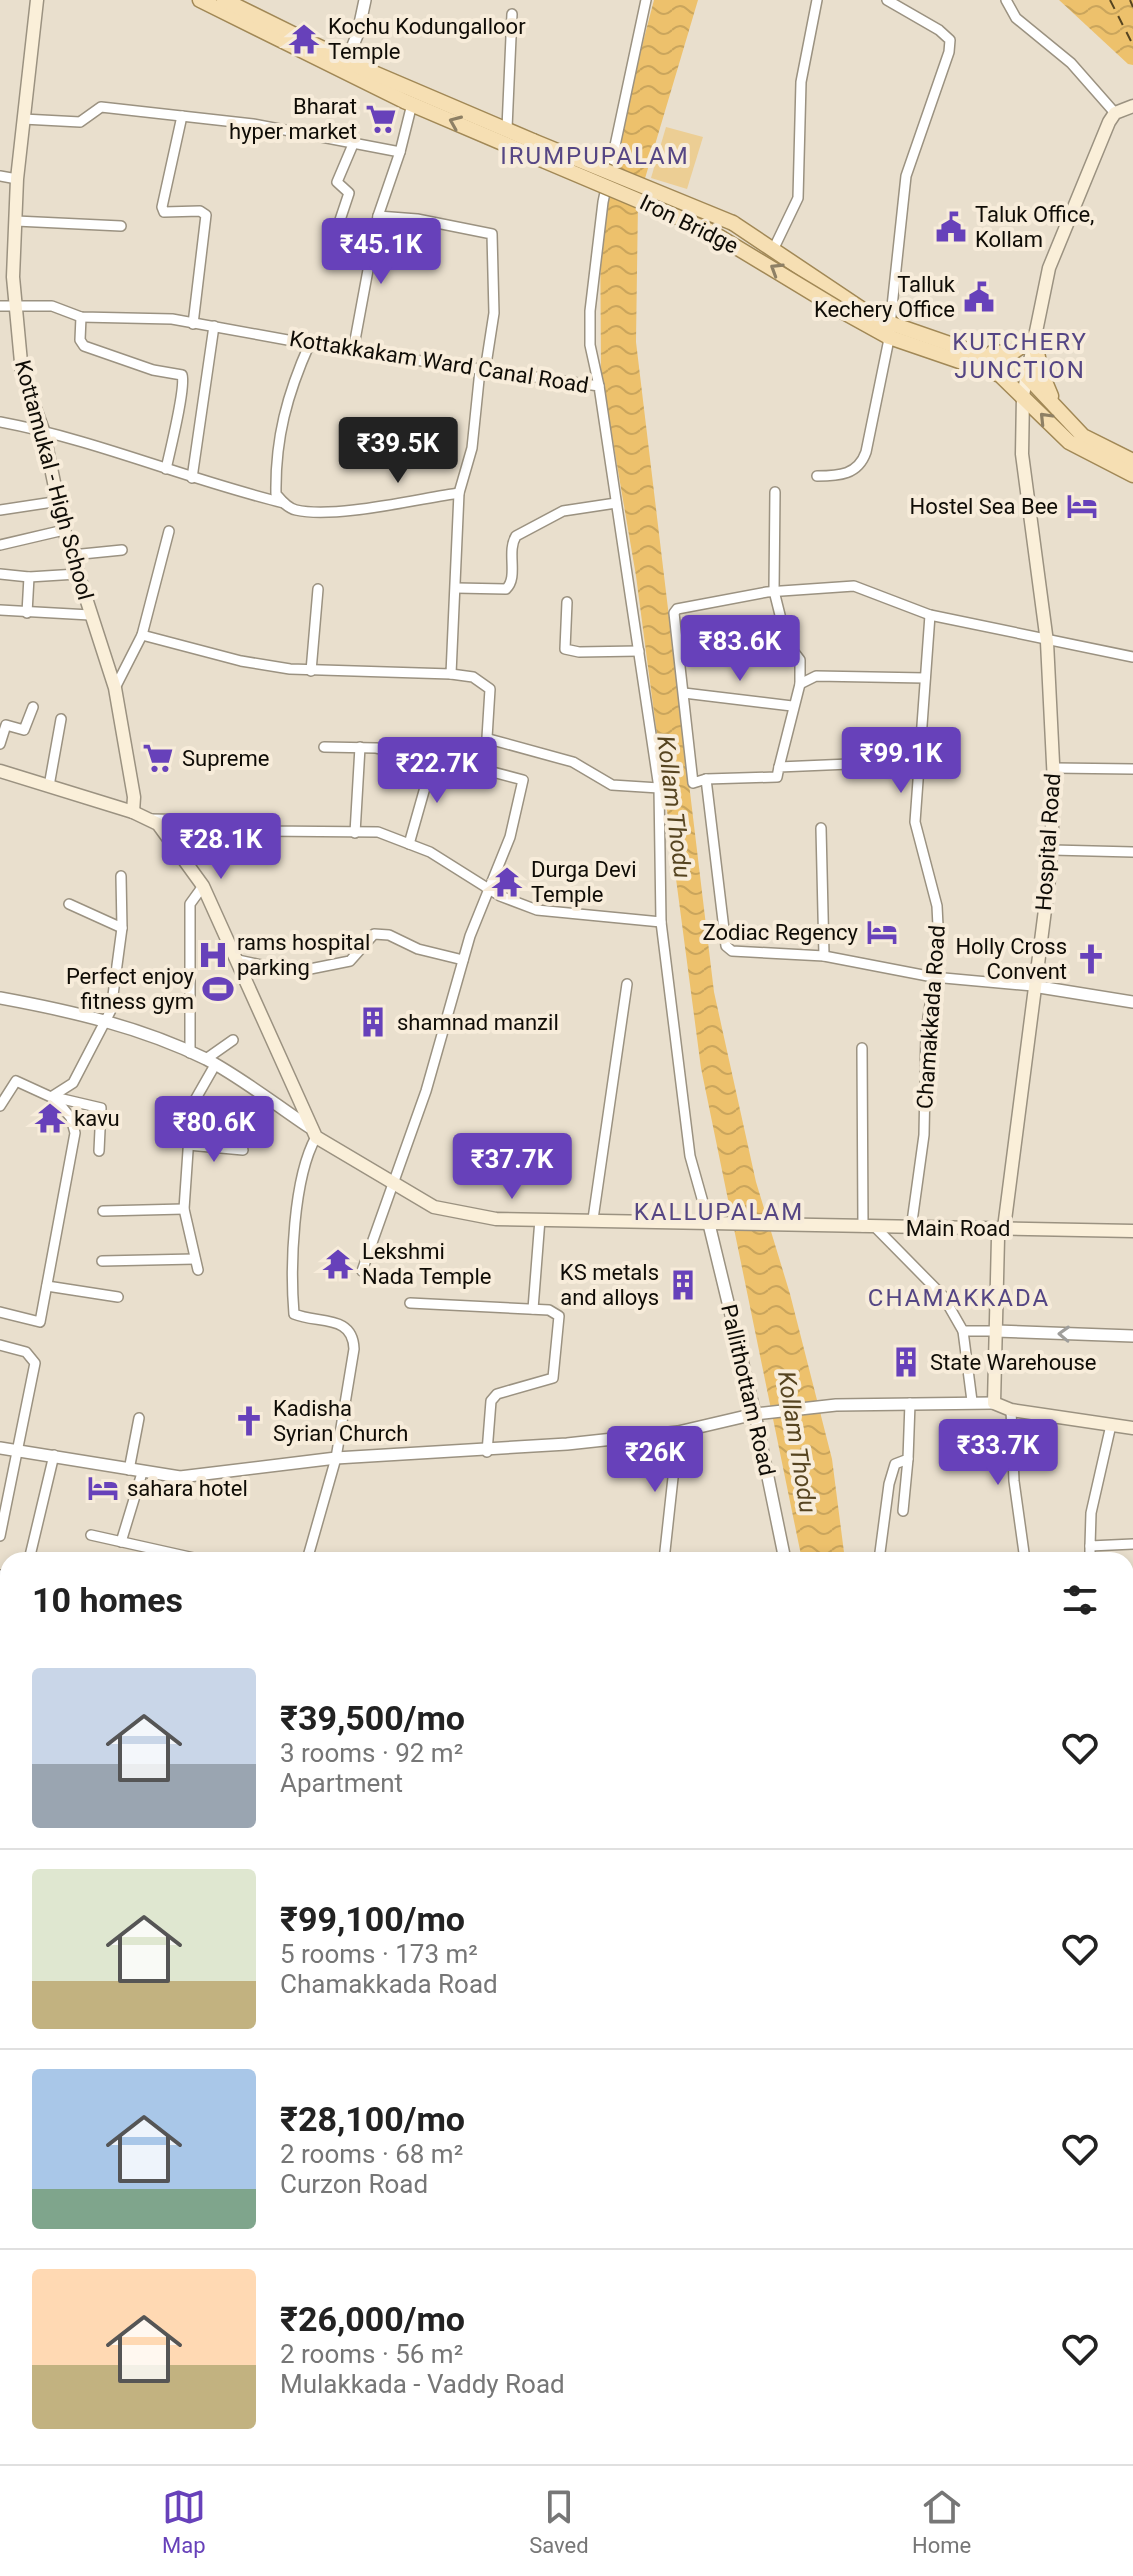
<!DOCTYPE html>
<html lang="en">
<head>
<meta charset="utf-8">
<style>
	:root { --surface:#fff; --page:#f6f6f6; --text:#222; --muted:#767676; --line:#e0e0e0; --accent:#6741ba }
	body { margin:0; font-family:Roboto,sans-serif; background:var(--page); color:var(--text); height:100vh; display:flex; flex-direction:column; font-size:30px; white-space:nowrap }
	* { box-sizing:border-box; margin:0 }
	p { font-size:26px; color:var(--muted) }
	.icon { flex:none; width:44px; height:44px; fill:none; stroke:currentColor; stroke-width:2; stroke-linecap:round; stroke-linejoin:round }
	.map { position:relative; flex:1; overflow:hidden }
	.drawer { position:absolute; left:0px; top:1552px; width:1134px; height:912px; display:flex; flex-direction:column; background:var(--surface); border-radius:24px 24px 0 0; box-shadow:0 4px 12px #0003 }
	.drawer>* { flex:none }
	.price { position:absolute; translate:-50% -68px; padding:0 18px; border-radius:8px; background:var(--accent); color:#fff; font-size:26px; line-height:52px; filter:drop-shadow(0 2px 4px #0008) }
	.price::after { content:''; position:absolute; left:50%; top:48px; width:24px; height:18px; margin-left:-12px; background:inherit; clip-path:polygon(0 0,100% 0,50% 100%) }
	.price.selected { background:#222; color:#fff }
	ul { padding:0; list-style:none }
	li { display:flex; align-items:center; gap:24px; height:200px; padding:0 32px }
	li+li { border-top:2px solid var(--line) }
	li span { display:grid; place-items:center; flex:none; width:224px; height:160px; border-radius:8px; color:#555 }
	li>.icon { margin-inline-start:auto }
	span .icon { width:96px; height:96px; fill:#fffc; stroke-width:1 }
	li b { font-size:34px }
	h2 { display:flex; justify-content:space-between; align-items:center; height:96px; padding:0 32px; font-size:34px }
	.menu { display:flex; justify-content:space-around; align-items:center; height:112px; border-top:2px solid var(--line); background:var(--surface); font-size:22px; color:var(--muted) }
	.menu a { display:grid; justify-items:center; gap:4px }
	.menu .selected { color:var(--accent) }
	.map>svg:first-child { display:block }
	.green { fill:#ecce94 }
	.water { fill:url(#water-waves) }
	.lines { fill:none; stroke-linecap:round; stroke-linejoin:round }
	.canal { stroke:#edc16c; stroke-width:10 }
	.ferry { stroke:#564420; stroke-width:2; stroke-dasharray:10 8; stroke-linecap:butt }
	.minor-casing { stroke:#9b9281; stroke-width:12 }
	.tertiary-casing { stroke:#9b9281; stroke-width:14 }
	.secondary-casing { stroke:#9b9281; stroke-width:15 }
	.primary-casing { stroke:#a18856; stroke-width:17 }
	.minor { stroke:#fff; stroke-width:9 }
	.tertiary { stroke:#fff; stroke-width:11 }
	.secondary { stroke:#faefd9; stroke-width:12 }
	.primary { stroke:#f6dfb3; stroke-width:14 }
	.primary-bridge-casing { stroke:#a18856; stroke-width:17; stroke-linecap:butt }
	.primary-bridge { stroke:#f6dfb3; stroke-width:14 }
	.oneway { stroke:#8e8065 }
	.oneway2 { stroke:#9f9e9b }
	.labels { text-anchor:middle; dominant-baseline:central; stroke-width:8; stroke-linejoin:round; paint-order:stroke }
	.poi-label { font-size:22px; fill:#0f0c06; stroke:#f7ecda; text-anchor:start }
	.street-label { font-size:22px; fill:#0f0c06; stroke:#f7ecda }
	.neighbourhood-label { font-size:24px; letter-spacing:2px; fill:#554684; stroke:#f7ecda }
	.water-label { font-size:24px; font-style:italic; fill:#564420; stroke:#f7ecda }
</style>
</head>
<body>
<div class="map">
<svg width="1133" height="2464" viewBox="0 0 1133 2464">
	<defs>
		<pattern id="water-waves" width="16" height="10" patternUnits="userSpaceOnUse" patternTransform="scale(2)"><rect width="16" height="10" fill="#edc16c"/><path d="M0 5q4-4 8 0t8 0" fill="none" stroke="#caa55c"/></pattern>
	</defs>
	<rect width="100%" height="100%" fill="#e9dfcd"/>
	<path class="green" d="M666,127L703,137L687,189L651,178Z"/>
	<g class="water">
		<path d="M654,0H698L638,202L636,342L714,992L756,1182L790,1294L832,1459L845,1560H802L701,1068L636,576L601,371L600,207Z"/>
		<path d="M1059,0H1133V65L1128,64Z"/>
		<path d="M0,1825L8,1826V2456H750L745,2464H0Z"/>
	</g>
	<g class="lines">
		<path class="canal" d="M1126,1816L1133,1818"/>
		<g class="ferry">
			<path d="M1110,0L1133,45"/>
			<path d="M1130,0L1133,7"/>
		</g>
		<g class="minor-casing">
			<g id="minor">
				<path d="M1006,0L1016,18L1071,63L1115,113"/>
				<path d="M182,116L162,207L164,212L200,211L206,215L193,324"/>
				<path d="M23,119L80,122L101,107L253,124L400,152"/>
				<path d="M507,128L512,14"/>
				<path d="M0,176L17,179"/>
				<path d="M378,216L417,219L492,234L494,313L485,371"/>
				<path d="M16,221L121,226"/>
				<path d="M339,223L349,193L337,182L354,142"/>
				<path d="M774,248L798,198L801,82L817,0"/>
				<path d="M0,306H52L81,317L172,319L337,349L599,386L659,788L661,922L690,1156L708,1220"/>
				<path d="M81,317L80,340L84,346L153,370L182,375C186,387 170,451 166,469"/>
				<path d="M310,343C287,394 275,439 276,494C281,500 287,508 296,510C335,519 417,499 459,493"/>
				<path d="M353,351L378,216L400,152L412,104"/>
				<path d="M599,386L590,345V311L603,202L646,0"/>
				<path d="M0,422C97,440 188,480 284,503"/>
				<path d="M817,476C839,476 858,475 866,452L888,344L906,176L949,52L950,40L939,30L887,0"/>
				<path d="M192,478L214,326"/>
				<path d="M775,492L774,591L787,643L800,660V684L779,767"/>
				<path d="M0,510L60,501"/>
				<path d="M0,545L64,530"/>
				<path d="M72,555L122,550"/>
				<path d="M0,574L29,577L77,574"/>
				<path d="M456,588L506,589C519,577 506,552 516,536L563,511L616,503"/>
				<path d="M567,602L565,649L579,652L639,651"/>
				<path d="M0,610L90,615"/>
				<path d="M27,613L29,577"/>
				<path d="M142,635L241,661L290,669L451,674L459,493L472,448L480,370"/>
				<path d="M311,671L318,589"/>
				<path d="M800,684L816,676L925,678"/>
				<path d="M115,688L142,635L169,531"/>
				<path d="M684,693L792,706"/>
				<path d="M489,739L573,762L612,785L659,788"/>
				<path d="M0,744L6,725L24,730L33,707"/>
				<path d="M324,747L376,748L485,770"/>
				<path d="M1054,768L1133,769"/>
				<path d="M706,779L777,777L779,767L920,761"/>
				<path d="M49,786L61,719"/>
				<path d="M150,819L203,820L263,831L378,832L430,852L500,896L537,910L661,922"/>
				<path d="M821,828L824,956"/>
				<path d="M355,833L360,747"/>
				<path d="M409,844L426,784L429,759"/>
				<path d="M1052,850L1133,852"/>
				<path d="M69,904L122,928L121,876"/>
				<path d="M238,960L295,972L350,961L374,934L389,935L418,949L463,960"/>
				<path d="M1033,986L933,977L824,956L732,951L726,946L706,779L693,783L674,613L677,609L767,592L854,586L930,615L1133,657"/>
				<path d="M862,1048L863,1227"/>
				<path d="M190,1053V904L203,886"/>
				<path d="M206,1059L233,1040"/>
				<path d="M54,1097L101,1108L99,1151"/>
				<path d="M0,1106L16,1081L51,1097L73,1083L111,1010L122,928"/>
				<path d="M188,1145L243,1150"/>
				<path d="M103,1211L184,1209"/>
				<path d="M593,1219L627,984"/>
				<path d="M876,1228L943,1296L963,1331L972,1401"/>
				<path d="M911,1229L924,1135L926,1031L939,946L937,906L915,822L930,615"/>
				<path d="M102,1261L195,1259"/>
				<path d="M198,1270L184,1209L191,1107L215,1065"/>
				<path d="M362,1271L426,1091L470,936L510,837L523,780L485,770L490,689L473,677L451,674"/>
				<path d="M47,1286L118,1297"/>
				<path d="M410,1303L549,1310L559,1316L553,1378L497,1394L491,1401L487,1452"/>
				<path d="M533,1309L540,1219"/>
				<path d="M0,1312L40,1322L75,1133L71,1118L54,1097"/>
				<path d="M963,1331H996"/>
				<path d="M0,1345L26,1352L35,1363L0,1536"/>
				<path d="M1011,1410L1014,1481L1025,1560"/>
				<path d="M1111,1425L1091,1513L1090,1546L1133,1544"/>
				<path d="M129,1470L139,1418"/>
				<path d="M903,1511L908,1459"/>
				<path d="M91,1535L194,1558L266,1560"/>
				<path d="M121,1542L142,1473"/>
				<path d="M1090,1546V1560"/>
				<path d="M29,1560L54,1455"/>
				<path d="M307,1560L336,1458L354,1349C353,1314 318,1324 294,1314C290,1267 293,1178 316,1137"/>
				<path d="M664,1560L678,1432"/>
				<path d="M879,1560L889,1484L895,1464L908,1459L910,1403"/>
				<path d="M0,1575L8,1576"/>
				<path d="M1126,1633H1133"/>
				<path d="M1126,1686L1133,1685"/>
				<path d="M0,1707L5,1684"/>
				<path d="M0,1756L8,1758"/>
				<path d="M1126,1950L1133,1952"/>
				<path d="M1132,1983L1133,1979"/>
				<path d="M1126,2132L1133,2136"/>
				<path d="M1126,2184L1133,2173"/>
				<path d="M1126,2291L1133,2276"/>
				<path d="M1126,2403L1133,2389"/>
				<path d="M769,2464L774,2456"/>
			</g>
		</g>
		<g class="tertiary-casing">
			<g id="tertiary">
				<path d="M344,68L358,33L365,0"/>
				<path d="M1033,986L1133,1002"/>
				<path d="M0,998C71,1011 141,1027 206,1059C242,1078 276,1105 309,1127"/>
				<path d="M708,1220L755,1414L785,1560"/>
				<path d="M996,1331L1133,1336"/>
				<path d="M0,1448L180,1477L336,1458L567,1444L678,1432L755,1414L836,1405L994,1403"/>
				<path d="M0,1768L8,1771"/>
				<path d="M0,1782L8,1785"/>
				<path d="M1126,1855L1133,1857"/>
				<path d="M1126,2226L1133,2230"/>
			</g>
		</g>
		<g class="secondary-casing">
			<g id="secondary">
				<path d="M37,0L17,179L13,277L22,373L43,430L64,530L115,688L134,797L133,812"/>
				<path d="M1133,106L1115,113L1109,122L1049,268L1023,395L1022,454L1047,642L1054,783L1050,871L1004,1228L998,1238L994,1403L1011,1410L1133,1428"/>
				<path d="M0,771L133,812L158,824L203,886L316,1137L434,1207L496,1219L1133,1231"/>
			</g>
		</g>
		<g class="primary-casing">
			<g id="primary">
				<path d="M200,0L404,101L526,153"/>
				<path d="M224,0L362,68L533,141"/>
				<path d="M733,223L875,318L1019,368L1083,436L1133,461"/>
				<path d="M842,311L889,337L1000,375L1069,442L1133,475"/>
				<path d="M992,353L1013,352L1034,338L1041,372L1051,396"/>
			</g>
		</g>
		<use href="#minor" class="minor"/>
		<use href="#tertiary" class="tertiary"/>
		<use href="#secondary" class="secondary"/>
		<use href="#primary" class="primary"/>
		<g class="primary-bridge-casing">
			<g id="primary-bridge">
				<path d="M533,141L733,223"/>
				<path d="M526,153L708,230L842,311"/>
			</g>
		</g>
		<use href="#primary-bridge" class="primary-bridge"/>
	</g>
	<defs><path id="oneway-chevron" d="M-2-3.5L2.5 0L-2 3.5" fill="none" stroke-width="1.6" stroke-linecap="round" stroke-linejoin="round" transform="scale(2)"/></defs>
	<g class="oneway">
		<use href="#oneway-chevron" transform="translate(455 122) rotate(-157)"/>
		<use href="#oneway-chevron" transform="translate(776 269) rotate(-148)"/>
		<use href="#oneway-chevron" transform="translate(1045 418) rotate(-134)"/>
	</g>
	<use class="oneway2" href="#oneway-chevron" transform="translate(1064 1334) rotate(-178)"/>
	<defs>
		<g id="temple-bare" transform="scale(2.4)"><path d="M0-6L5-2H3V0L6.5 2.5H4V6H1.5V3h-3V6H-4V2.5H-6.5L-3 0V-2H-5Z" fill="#6741ba" stroke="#f7ecda" stroke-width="2.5" paint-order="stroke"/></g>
		<g id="supermarket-bare" transform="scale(2.4)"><path d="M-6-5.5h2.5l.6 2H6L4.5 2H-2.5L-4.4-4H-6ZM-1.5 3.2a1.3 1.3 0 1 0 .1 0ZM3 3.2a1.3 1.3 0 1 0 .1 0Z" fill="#6741ba" stroke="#f7ecda" stroke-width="2.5" paint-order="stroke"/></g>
		<g id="civic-bare" transform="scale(2.4)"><path d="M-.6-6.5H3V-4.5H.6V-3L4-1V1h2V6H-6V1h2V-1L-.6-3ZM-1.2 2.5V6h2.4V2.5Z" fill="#6741ba" stroke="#f7ecda" stroke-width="2.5" paint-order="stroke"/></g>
		<g id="hotel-bare" transform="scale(2.4)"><path d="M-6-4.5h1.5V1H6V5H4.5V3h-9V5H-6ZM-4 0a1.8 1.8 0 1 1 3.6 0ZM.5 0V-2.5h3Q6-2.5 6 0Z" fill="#6741ba" stroke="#f7ecda" stroke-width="2.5" paint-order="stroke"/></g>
		<g id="hospital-bare" transform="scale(2.4)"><path d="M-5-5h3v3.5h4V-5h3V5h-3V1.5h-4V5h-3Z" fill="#6741ba" stroke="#f7ecda" stroke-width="2.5" paint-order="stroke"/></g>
		<g id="church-bare" transform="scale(2.4)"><path d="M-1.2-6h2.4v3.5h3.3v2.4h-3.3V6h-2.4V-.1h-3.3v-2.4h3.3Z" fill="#6741ba" stroke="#f7ecda" stroke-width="2.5" paint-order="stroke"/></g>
		<g id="stadium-bare" transform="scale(2.4)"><path d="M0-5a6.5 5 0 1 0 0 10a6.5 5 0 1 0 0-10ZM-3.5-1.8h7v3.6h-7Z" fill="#6741ba" stroke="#f7ecda" stroke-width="2.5" paint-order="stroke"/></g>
		<g id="building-bare" transform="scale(2.4)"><path d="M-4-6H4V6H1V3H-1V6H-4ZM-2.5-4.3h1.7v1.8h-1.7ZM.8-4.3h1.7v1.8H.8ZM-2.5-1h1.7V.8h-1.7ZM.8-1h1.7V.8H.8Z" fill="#6741ba" stroke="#f7ecda" stroke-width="2.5" paint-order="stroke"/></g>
	</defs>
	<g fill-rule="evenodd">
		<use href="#temple-bare" x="304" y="39"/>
		<use href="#supermarket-bare" x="381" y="119"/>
		<use href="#civic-bare" x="951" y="227"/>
		<use href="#civic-bare" x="979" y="297"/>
		<use href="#hotel-bare" x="1082" y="506"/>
		<use href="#supermarket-bare" x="158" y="758"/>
		<use href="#temple-bare" x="507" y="882"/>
		<use href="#hotel-bare" x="882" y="932"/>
		<use href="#hospital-bare" x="213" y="955"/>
		<use href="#church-bare" x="1091" y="959"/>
		<use href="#stadium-bare" x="218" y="989"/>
		<use href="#building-bare" x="373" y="1022"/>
		<use href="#temple-bare" x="50" y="1118"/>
		<use href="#temple-bare" x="338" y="1264"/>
		<use href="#building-bare" x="683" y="1285"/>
		<use href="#building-bare" x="906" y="1362"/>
		<use href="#church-bare" x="249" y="1421"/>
		<use href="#hotel-bare" x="103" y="1488"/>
	</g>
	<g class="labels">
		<g class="poi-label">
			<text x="328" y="26">Kochu Kodungalloor<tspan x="328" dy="25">Temple</tspan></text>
			<text x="357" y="106" text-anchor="end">Bharat<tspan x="357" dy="25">hyper market</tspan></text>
			<text x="975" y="214">Taluk Office,<tspan x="975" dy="25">Kollam</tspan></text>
			<text x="955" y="284" text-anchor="end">Talluk<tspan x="955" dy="25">Kechery Office</tspan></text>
			<text x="1058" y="506" text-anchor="end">Hostel Sea Bee</text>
			<text x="182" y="758">Supreme</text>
			<text x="531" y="869">Durga Devi<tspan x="531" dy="25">Temple</tspan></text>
			<text x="858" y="932" text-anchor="end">Zodiac Regency</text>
			<text x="237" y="942">rams hospital<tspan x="237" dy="25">parking</tspan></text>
			<text x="1067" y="946" text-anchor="end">Holly Cross<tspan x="1067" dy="25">Convent</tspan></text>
			<text x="194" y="976" text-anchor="end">Perfect enjoy<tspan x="194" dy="25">fitness gym</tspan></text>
			<text x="397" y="1022">shamnad manzil</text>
			<text x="74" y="1118">kavu</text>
			<text x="362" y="1251">Lekshmi<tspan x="362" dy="25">Nada Temple</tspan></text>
			<text x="659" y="1272" text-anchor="end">KS metals<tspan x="659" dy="25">and alloys</tspan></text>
			<text x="930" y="1362">State Warehouse</text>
			<text x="273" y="1408">Kadisha<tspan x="273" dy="25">Syrian Church</tspan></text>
			<text x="127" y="1488">sahara hotel</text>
		</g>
		<g class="street-label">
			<text transform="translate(689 224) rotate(26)">Iron Bridge</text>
			<text transform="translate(439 362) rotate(9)">Kottakkakam Ward Canal Road</text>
			<text transform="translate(54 480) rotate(75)">Kottamukal - High School</text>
			<text transform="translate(1048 842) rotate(-86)">Hospital Road</text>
			<text transform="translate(931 1017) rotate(-86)">Chamakkada Road</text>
			<text x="958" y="1228">Main Road</text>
			<text transform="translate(748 1390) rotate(77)">Pallithottam Road</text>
		</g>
		<g class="neighbourhood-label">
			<text x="595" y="156">IRUMPUPALAM</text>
			<text x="1020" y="342">KUTCHERY<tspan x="1020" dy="28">JUNCTION</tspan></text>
			<text x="719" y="1212">KALLUPALAM</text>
			<text x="959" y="1298">CHAMAKKADA</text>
		</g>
		<g class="water-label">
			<text transform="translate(674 807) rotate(83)">Kollam Thodu</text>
			<text transform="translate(797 1442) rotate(81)">Kollam Thodu</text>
		</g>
	</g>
</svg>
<b class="price" style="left:381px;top:286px">₹45.1K</b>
<b class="price selected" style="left:398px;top:485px">₹39.5K</b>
<b class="price" style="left:740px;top:683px">₹83.6K</b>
<b class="price" style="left:901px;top:795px">₹99.1K</b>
<b class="price" style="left:437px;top:805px">₹22.7K</b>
<b class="price" style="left:221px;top:881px">₹28.1K</b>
<b class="price" style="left:214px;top:1164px">₹80.6K</b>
<b class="price" style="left:512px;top:1201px">₹37.7K</b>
<b class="price" style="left:998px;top:1487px">₹33.7K</b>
<b class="price" style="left:655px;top:1494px">₹26K</b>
<section class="drawer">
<h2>10 homes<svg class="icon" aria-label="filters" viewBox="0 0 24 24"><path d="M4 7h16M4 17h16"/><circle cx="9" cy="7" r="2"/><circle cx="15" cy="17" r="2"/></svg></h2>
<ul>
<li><span style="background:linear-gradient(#c9d6e8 60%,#9aa5b1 0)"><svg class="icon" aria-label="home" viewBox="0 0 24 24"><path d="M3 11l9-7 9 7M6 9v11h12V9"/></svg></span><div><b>₹39,500/mo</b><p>3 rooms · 92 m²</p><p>Apartment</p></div><svg class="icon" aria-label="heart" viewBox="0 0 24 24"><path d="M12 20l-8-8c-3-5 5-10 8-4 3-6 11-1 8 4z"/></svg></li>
<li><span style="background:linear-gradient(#dfe7d0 70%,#c2b280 0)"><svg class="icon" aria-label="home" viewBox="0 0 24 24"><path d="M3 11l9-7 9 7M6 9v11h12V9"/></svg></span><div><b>₹99,100/mo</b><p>5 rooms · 173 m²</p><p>Chamakkada Road</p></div><svg class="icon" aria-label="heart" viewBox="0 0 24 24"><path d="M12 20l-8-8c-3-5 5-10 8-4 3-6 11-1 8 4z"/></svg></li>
<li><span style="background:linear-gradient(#a9c7e8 75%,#7fa58c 0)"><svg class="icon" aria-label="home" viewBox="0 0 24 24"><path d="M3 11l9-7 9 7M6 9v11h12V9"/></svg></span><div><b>₹28,100/mo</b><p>2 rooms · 68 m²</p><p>Curzon Road</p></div><svg class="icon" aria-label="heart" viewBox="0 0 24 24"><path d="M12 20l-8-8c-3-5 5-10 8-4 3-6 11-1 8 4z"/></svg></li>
<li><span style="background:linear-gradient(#ffd9b3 60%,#c2b280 0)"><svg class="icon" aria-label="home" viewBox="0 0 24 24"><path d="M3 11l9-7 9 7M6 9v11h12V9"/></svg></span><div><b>₹26,000/mo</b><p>2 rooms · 56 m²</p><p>Mulakkada - Vaddy Road</p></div><svg class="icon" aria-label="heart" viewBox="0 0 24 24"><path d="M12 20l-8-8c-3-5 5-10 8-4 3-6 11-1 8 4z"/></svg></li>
</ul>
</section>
</div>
<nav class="menu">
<a class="selected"><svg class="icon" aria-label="map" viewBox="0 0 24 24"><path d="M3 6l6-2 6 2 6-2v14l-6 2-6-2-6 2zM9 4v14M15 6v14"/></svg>Map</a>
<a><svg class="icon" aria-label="saved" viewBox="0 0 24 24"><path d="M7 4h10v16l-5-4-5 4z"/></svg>Saved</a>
<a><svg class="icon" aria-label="home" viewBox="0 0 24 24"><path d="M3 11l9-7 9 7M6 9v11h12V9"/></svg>Home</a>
</nav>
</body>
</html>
